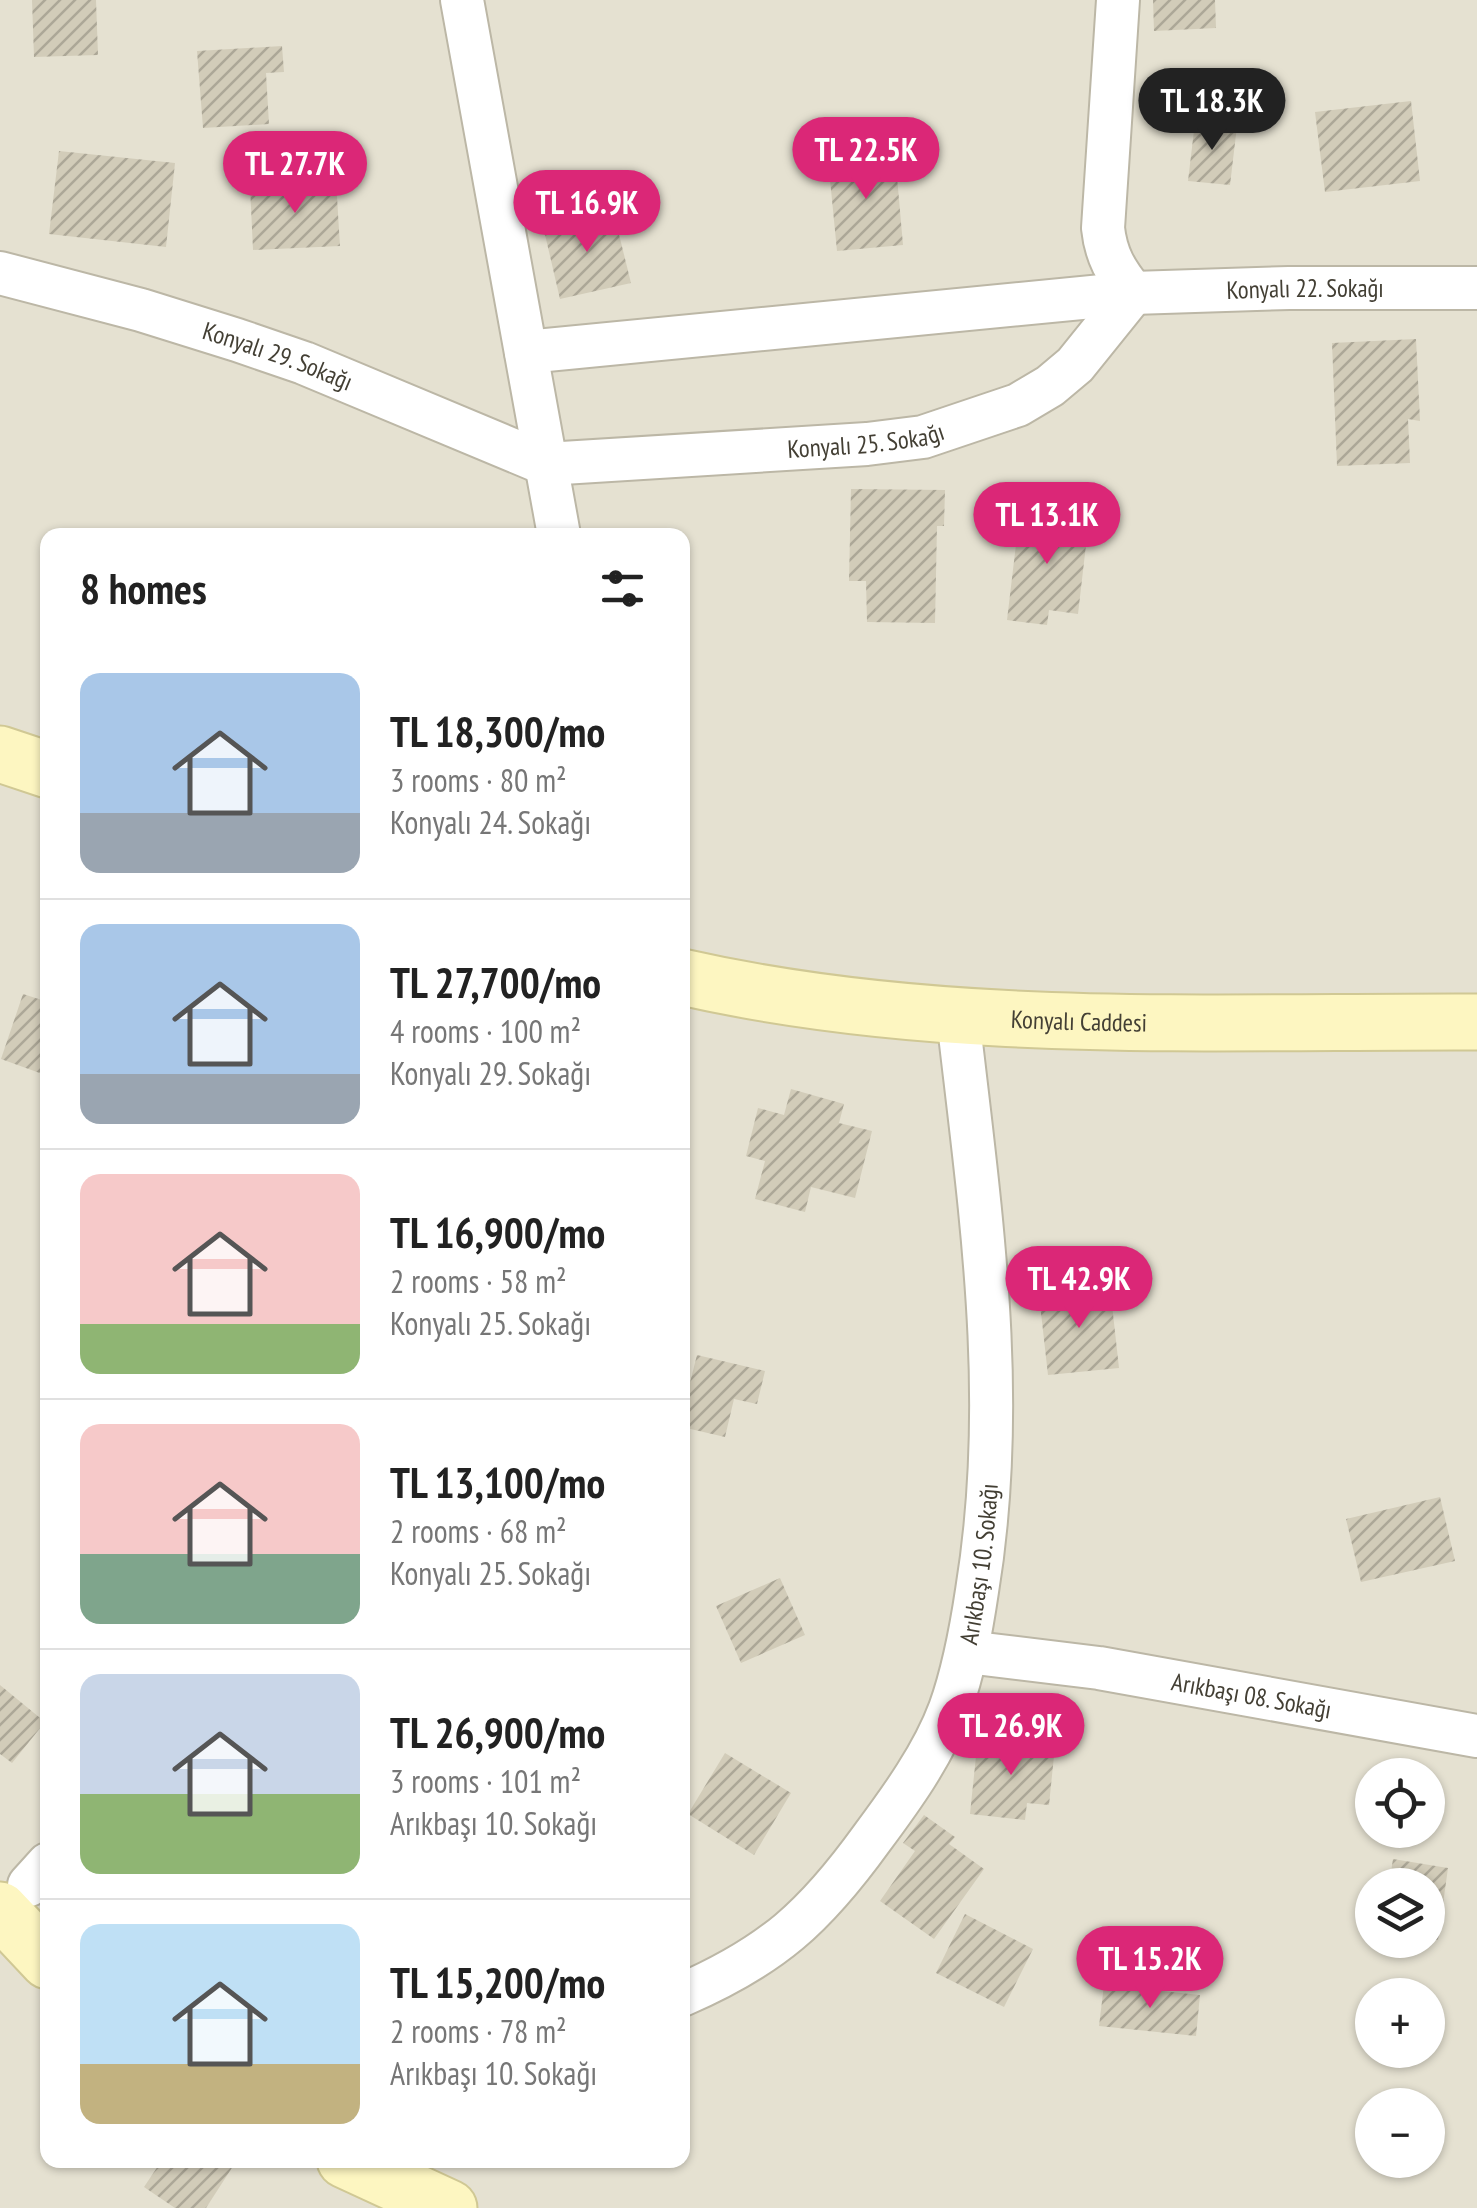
<!DOCTYPE html>
<html lang="en">
<head>
<meta charset="utf-8">
<style>
	:root { --surface:#fff; --page:#f6f6f6; --text:#222; --muted:#767676; --line:#e0e0e0; --accent:#db2777 }
	body { margin:0; font-family:"PT Sans Narrow",sans-serif; background:var(--page); color:var(--text); height:100vh; display:flex; flex-direction:column; font-size:38px; white-space:nowrap }
	* { box-sizing:border-box; margin:0 }
	p { font-size:32px; color:var(--muted) }
	.icon { flex:none; width:55px; height:55px; fill:none; stroke:currentColor; stroke-width:2; stroke-linecap:round; stroke-linejoin:round }
	.map { position:relative; flex:1; overflow:hidden }
	.panel { position:absolute; left:40px; top:528px; width:650px; height:1640px; display:flex; flex-direction:column; background:var(--surface); border-radius:20px; box-shadow:0 2px 8px #0004 }
	.panel>* { flex:none }
	.fabs { position:absolute; left:1355px; top:1758px; display:grid; gap:20px }
	.fabs a { display:grid; place-items:center; width:90px; height:90px; border-radius:50%; background:var(--surface); box-shadow:0 2px 8px #0004; font-size:50px }
	.price { position:absolute; translate:-50% -85px; padding:0 22px; border-radius:35px; background:var(--accent); color:#fff; font-size:32px; line-height:65px; filter:drop-shadow(0 2px 5px #0008) }
	.price::after { content:''; position:absolute; left:50%; top:60px; width:30px; height:22px; margin-left:-15px; background:inherit; clip-path:polygon(0 0,100% 0,50% 100%) }
	.price.active { background:#222; color:#fff }
	ul { padding:0; list-style:none }
	li { display:flex; align-items:center; gap:30px; height:250px; padding:0 40px }
	li+li { border-top:2px solid var(--line) }
	li span { display:grid; place-items:center; flex:none; width:280px; height:200px; border-radius:20px; color:#555 }
	li>.icon { margin-inline-start:auto }
	span .icon { width:120px; height:120px; fill:#fffc; stroke-width:1 }
	li b { font-size:42px }
	h2 { display:flex; justify-content:space-between; align-items:center; height:120px; padding:0 40px; font-size:42px }
	.map>svg:first-child { display:block }
	.residential { fill:#e5e1d1; fill-rule:evenodd }
	.building { fill:url(#building-hatch) }
	.lines { fill:none; stroke-linecap:round; stroke-linejoin:round }
	.street-casing { stroke:#bcb7a6; stroke-width:46 }
	.secondary-casing { stroke:#d0c894; stroke-width:59 }
	.street { stroke:#fff; stroke-width:42 }
	.secondary { stroke:#fdf6c1; stroke-width:55 }
	.labels { text-anchor:middle; dominant-baseline:central; stroke-width:8; stroke-linejoin:round; paint-order:stroke }
	.street-label { font-size:25px; fill:#433f34; stroke:#fff }
</style>
</head>
<body>
<div class="map">
<svg width="1477" height="2208" viewBox="0 0 1477 2208">
	<defs>
		<pattern id="building-hatch" width="6" height="6" patternUnits="userSpaceOnUse" patternTransform="scale(2.5)"><rect width="6" height="6" fill="#d2ccb9"/><path d="M-1 1l2-2M0 6l6-6M5 7l2-2" fill="none" stroke="#aca797"/></pattern>
	</defs>
	<rect width="100%" height="100%" fill="#f1efe3"/>
	<path class="residential" d="M0,0H1477V2208H0ZM48,535H682V2160H48ZM1372,1775H1428V1830H1372ZM1372,1885H1428V1940H1372ZM1372,1995H1428V2050H1372ZM1372,2105H1428V2160H1372Z"/>
	<g class="building">
		<path d="M32,0H96L98,55L34,57Z"/>
		<path d="M1153,0H1215L1216,28L1154,31Z"/>
		<path d="M282,46L284,72L266,73L269,124L203,128L197,51Z"/>
		<path d="M1411,101L1420,181L1325,192L1315,112Z"/>
		<path d="M1195,122L1237,126L1230,185L1188,181Z"/>
		<path d="M59,151L175,163L166,247L49,234Z"/>
		<path d="M895,154L903,245L837,251L828,159Z"/>
		<path d="M336,181L340,246L253,250L250,186Z"/>
		<path d="M613,210L631,283L560,299L543,226Z"/>
		<path d="M1416,339L1420,421L1408,419L1410,463L1337,466L1332,343Z"/>
		<path d="M851,489L945,490L944,526H937L935,623L867,622L866,581H849Z"/>
		<path d="M1020,511L1089,519L1078,614L1049,610L1047,625L1007,620Z"/>
		<path d="M23,994L48,1002V1076L1,1059Z"/>
		<path d="M791,1089L844,1104L839,1123L872,1131L855,1198L811,1187L805,1212L755,1199L765,1161L746,1156L758,1108L784,1115Z"/>
		<path d="M1110,1287L1119,1368L1048,1375L1039,1295Z"/>
		<path d="M697,1355L765,1371L757,1404L734,1399L725,1437L682,1427V1414Z"/>
		<path d="M1440,1497L1455,1561L1361,1582L1346,1519Z"/>
		<path d="M780,1578L805,1635L741,1663L716,1606Z"/>
		<path d="M0,1685L45,1722L12,1763L0,1754Z"/>
		<path d="M978,1737L1055,1746L1049,1805L1027,1803L1025,1820L970,1814Z"/>
		<path d="M725,1753L791,1793L754,1855L688,1814Z"/>
		<path d="M924,1815L955,1837L949,1844L984,1869L934,1939L880,1901L915,1851L903,1843Z"/>
		<path d="M1393,1859L1448,1868L1438,1940L1428,1939V1885H1389Z"/>
		<path d="M965,1914L1033,1949L1004,2007L936,1973Z"/>
		<path d="M1104,1985L1200,1995L1196,2036L1099,2026Z"/>
		<path d="M162,2160H237L206,2208H175L144,2187Z"/>
	</g>
	<g class="lines">
		<g class="street-casing">
			<g id="street">
				<path d="M462,0L559,535"/>
				<path d="M1118,0L1103,228C1106,256 1116,272 1133,293"/>
				<path id="s1" d="M0,273L141,310L237,340L304,363L546,464L867,444L923,437L1018,405L1050,386L1075,365L1133,293"/>
				<path id="s2" d="M526,352L1133,293L1289,288H1477"/>
				<path id="s3" d="M967,1652L1099,1668L1477,1736"/>
				<path d="M29,1885L48,1864"/>
				<path id="s4" d="M682,1995C772,1956 815,1917 872,1838C901,1799 933,1755 950,1709C964,1670 971,1631 977,1591C1009,1397 980,1209 958,1017"/>
			</g>
		</g>
		<g class="secondary-casing">
			<g id="secondary">
				<path d="M0,754L48,770"/>
				<path id="s5" d="M682,977C942,1036 1213,1021 1477,1022"/>
				<path d="M0,1910L48,1961"/>
				<path d="M345,2160L449,2208"/>
			</g>
		</g>
		<use href="#street" class="street"/>
		<use href="#secondary" class="secondary"/>
	</g>
	<g class="labels">
		<g class="street-label">
			<text stroke="none"><textPath href="#s2" startOffset="782">Konyalı 22. Sokağı</textPath></text>
			<text stroke="none"><textPath href="#s1" startOffset="290">Konyalı 29. Sokağı</textPath></text>
			<text stroke="none"><textPath href="#s1" startOffset="900">Konyalı 25. Sokağı</textPath></text>
			<text stroke="none"><textPath href="#s5" startOffset="400">Konyalı Caddesi</textPath></text>
			<text stroke="none"><textPath href="#s4" startOffset="550">Arıkbaşı 10. Sokağı</textPath></text>
			<text stroke="none"><textPath href="#s3" startOffset="288">Arıkbaşı 08. Sokağı</textPath></text>
		</g>
	</g>
</svg>
<div class="fabs">
<a><svg class="icon" aria-label="locate" viewBox="0 0 24 24"><circle cx="12" cy="12" r="6"/><path d="M12 2v4M12 18v4M2 12h4M18 12h4"/></svg></a>
<a><svg class="icon" aria-label="layers" viewBox="0 0 24 24"><path d="M12 4l9 5-9 5-9-5zM3 14l9 5 9-5"/></svg></a>
<a>+</a>
<a>−</a>
</div>
<b class="price active" style="left:1212px;top:153px">TL 18.3K</b>
<b class="price" style="left:866px;top:202px">TL 22.5K</b>
<b class="price" style="left:295px;top:216px">TL 27.7K</b>
<b class="price" style="left:587px;top:255px">TL 16.9K</b>
<b class="price" style="left:1047px;top:567px">TL 13.1K</b>
<b class="price" style="left:1079px;top:1331px">TL 42.9K</b>
<b class="price" style="left:1011px;top:1778px">TL 26.9K</b>
<b class="price" style="left:1150px;top:2011px">TL 15.2K</b>
<section class="panel">
<h2>8 homes<svg class="icon" aria-label="filters" viewBox="0 0 24 24"><path d="M4 7h16M4 17h16"/><circle cx="9" cy="7" r="2"/><circle cx="15" cy="17" r="2"/></svg></h2>
<ul>
<li><span style="background:linear-gradient(#a9c7e8 70%,#9aa5b1 0)"><svg class="icon" aria-label="home" viewBox="0 0 24 24"><path d="M3 11l9-7 9 7M6 9v11h12V9"/></svg></span><div><b>TL 18,300/mo</b><p>3 rooms · 80 m²</p><p>Konyalı 24. Sokağı</p></div></li>
<li><span style="background:linear-gradient(#a9c7e8 75%,#9aa5b1 0)"><svg class="icon" aria-label="home" viewBox="0 0 24 24"><path d="M3 11l9-7 9 7M6 9v11h12V9"/></svg></span><div><b>TL 27,700/mo</b><p>4 rooms · 100 m²</p><p>Konyalı 29. Sokağı</p></div></li>
<li><span style="background:linear-gradient(#f6c9c9 75%,#8fb573 0)"><svg class="icon" aria-label="home" viewBox="0 0 24 24"><path d="M3 11l9-7 9 7M6 9v11h12V9"/></svg></span><div><b>TL 16,900/mo</b><p>2 rooms · 58 m²</p><p>Konyalı 25. Sokağı</p></div></li>
<li><span style="background:linear-gradient(#f6c9c9 65%,#7fa58c 0)"><svg class="icon" aria-label="home" viewBox="0 0 24 24"><path d="M3 11l9-7 9 7M6 9v11h12V9"/></svg></span><div><b>TL 13,100/mo</b><p>2 rooms · 68 m²</p><p>Konyalı 25. Sokağı</p></div></li>
<li><span style="background:linear-gradient(#c9d6e8 60%,#8fb573 0)"><svg class="icon" aria-label="home" viewBox="0 0 24 24"><path d="M3 11l9-7 9 7M6 9v11h12V9"/></svg></span><div><b>TL 26,900/mo</b><p>3 rooms · 101 m²</p><p>Arıkbaşı 10. Sokağı</p></div></li>
<li><span style="background:linear-gradient(#bfe0f5 70%,#c2b280 0)"><svg class="icon" aria-label="home" viewBox="0 0 24 24"><path d="M3 11l9-7 9 7M6 9v11h12V9"/></svg></span><div><b>TL 15,200/mo</b><p>2 rooms · 78 m²</p><p>Arıkbaşı 10. Sokağı</p></div></li>
</ul>
</section>
</div>
</body>
</html>
